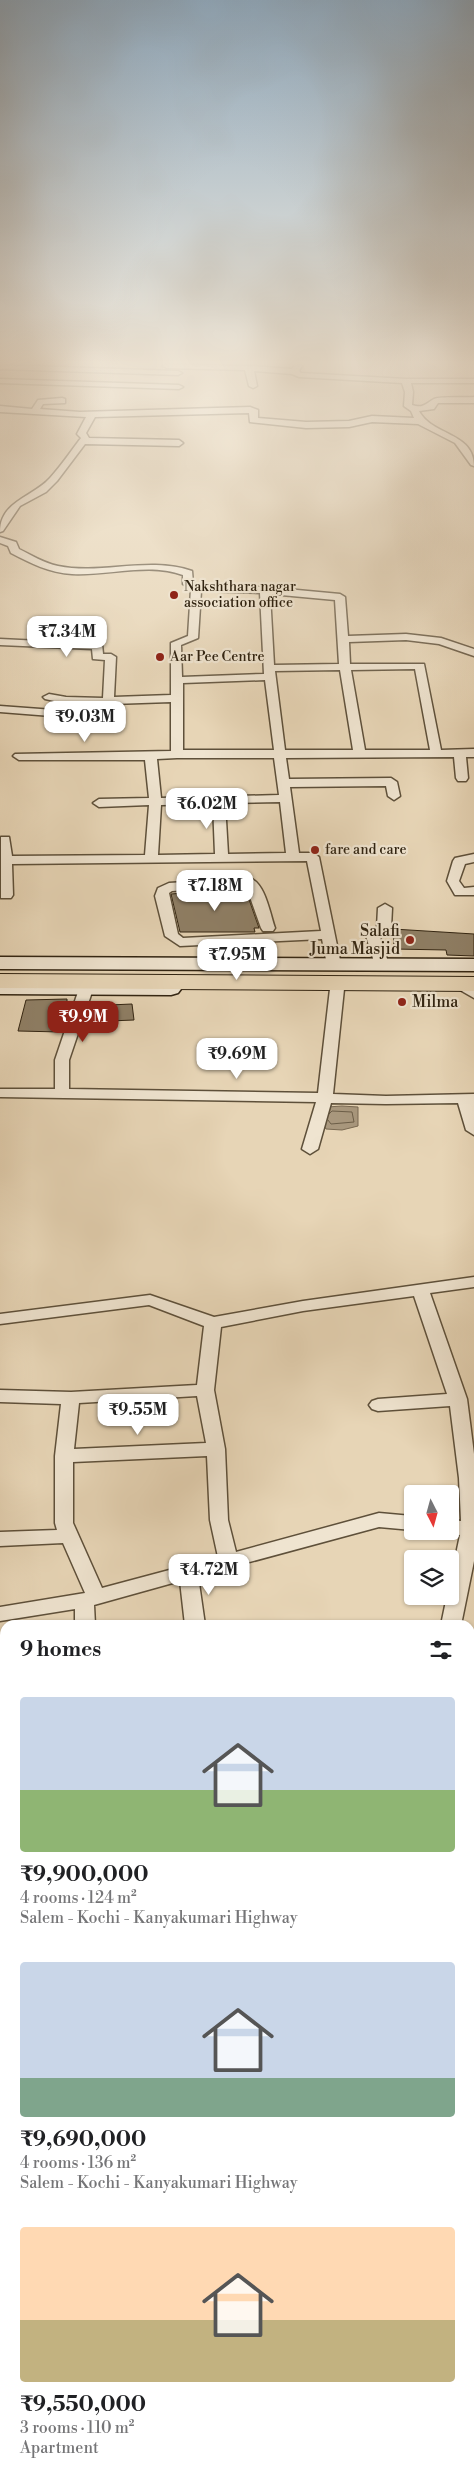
<!DOCTYPE html>
<html lang="en">
<head>
<meta charset="utf-8">
<style>
	:root { --surface:#fff; --page:#f6f6f6; --text:#202124; --muted:#757577; --accent:#8f2418 }
	body { margin:0; font-family:"Libre Bodoni",serif; background:var(--page); color:var(--text); height:100vh; display:flex; flex-direction:column; font-size:19px; white-space:nowrap }
	* { box-sizing:border-box; margin:0 }
	p { font-size:16px; color:var(--muted) }
	.icon { flex:none; width:28px; height:28px; fill:none; stroke:currentColor; stroke-width:2; stroke-linecap:round; stroke-linejoin:round }
	.map { position:relative; flex:1; overflow:hidden }
	.sheet { position:absolute; left:0px; top:1620px; width:475px; height:866px; display:flex; flex-direction:column; background:var(--surface); border-radius:15px 15px 0 0; box-shadow:0 1px 4px #0004 }
	.sheet>* { flex:none }
	.needle { width:32px; rotate:174deg }
	.fabs { position:absolute; left:404px; top:1485px; display:grid; gap:10px }
	.fabs a { display:grid; place-items:center; width:55px; height:55px; border-radius:5px; background:var(--surface); box-shadow:0 1px 4px #0004; font-size:25px }
	.price { position:absolute; translate:-50% -42px; padding:0 11px; border-radius:10px; background:#fff; color:#222; font-size:16px; line-height:32px; filter:drop-shadow(0 1px 2px #0008) }
	.price::after { content:''; position:absolute; left:50%; top:30px; width:15px; height:11px; margin-left:-8px; background:inherit; clip-path:polygon(0 0,100% 0,50% 100%) }
	.price.current { background:var(--accent); color:#fff }
	ul { padding:0; list-style:none }
	li { display:grid; align-content:center; gap:10px; height:265px; padding:0 20px }
	li span { display:grid; place-items:center; height:155px; border-radius:5px; color:#555 }
	li>.icon { margin-inline-start:auto }
	span .icon { width:90px; height:90px; fill:#fffc; stroke-width:1 }
	li b { font-size:21px }
	h2 { display:flex; justify-content:space-between; align-items:center; height:60px; padding:0 20px; font-size:21px }
	.map>svg:first-child { display:block }
	.water { fill:#a9987e; stroke:#796952 }
	.lines { fill:none; stroke-linecap:round; stroke-linejoin:round }
	.shore { stroke:#6c5e48; stroke-width:1 }
	.building { fill:#8f8067; stroke:#302311 }
	.street-casing { stroke:#5e503a; stroke-width:3 }
	.secondary-casing { stroke:#302311; stroke-width:3 }
	.highway-casing { stroke:#302311; stroke-width:2 }
	.street { fill:#efe4d0; fill-rule:evenodd }
	.secondary { fill:#efe4d0; fill-rule:evenodd }
	.highway { fill:#e7d5b6; fill-rule:evenodd }
	.poi-dot { fill:#8f2418; stroke:#efe4d0; stroke-width:2 }
	.labels { text-anchor:middle; dominant-baseline:central; stroke-width:4.5; stroke-linejoin:round; paint-order:stroke }
	.far-poi-label { font-size:14px; fill:#302311; stroke:#efe4d0; text-anchor:start }
	.poi-label { font-size:16px; fill:#302311; stroke:#efe4d0; text-anchor:end }
</style>
</head>
<body>
<div class="map">
<svg width="474" height="2486" viewBox="0 0 474 2486">
	<rect width="100%" height="100%" fill="#e7d5b6"/>
	<filter id="stains"><feTurbulence type="fractalNoise" baseFrequency=".004" numOctaves="4"/><feColorMatrix values="0 0 0 0 .2 0 0 0 0 .09 0 0 0 0 .02 0 0 0 .5 -.17"/></filter>
	<radialGradient id="worn" r=".72"><stop offset=".6" stop-color="#630" stop-opacity="0"/><stop offset="1" stop-color="#630" stop-opacity=".3"/></radialGradient>
	<path class="water" d="M342,1106L358,1107V1126L342,1130L326,1129L323,1124L327,1107Z"/>
	<g class="lines">
		<path class="shore" d="M328,1120L331,1124L354,1122L352,1112L332,1111L329,1114"/>
	</g>
	<g class="building">
		<path d="M245,888L259,928H254L255,932H180L171,894Z"/>
		<path d="M393,929L474,934V956L447,955L446,950L394,949Z"/>
		<path d="M258,944L261,954L231,956H229L226,946Z"/>
		<path d="M67,999V1002H73L66,1022H63L61,1032L18,1031L26,1000Z"/>
		<path d="M91,1002H110L109,1005L132,1004L134,1020L84,1022Z"/>
	</g>
	<g class="lines">
		<g class="street-casing">
			<g id="street">
				<path d="M296,363H304L299,371L301,373L406,379H474V383H411L413,392L412,405C424,409 426,403 434,399C441,396 465,398 474,397V403H438L434,409L419,411C432,436 474,432 474,466L471,465L455,443L418,424L372,422L349,427L306,428L250,422L249,413L95,417L86,433L89,438L179,440L183,443L179,446L85,444L57,481L46,492L20,506L3,531L0,532C0,501 33,497 50,478C61,466 71,451 81,438L77,434L86,417L0,412V406L32,409L38,400L62,398L65,399V403L43,404L40,409L80,412L250,407L258,410V418L306,422L349,421L372,416L414,418L411,411L404,406L405,392L402,383L299,377L292,374L254,371L257,386L253,388L249,386L245,370L167,368L163,366L167,364L249,366L292,369Z"/>
				<path d="M0,365L178,371L182,373L178,375L0,369Z"/>
				<path d="M0,379L179,385L183,387L179,389L0,383Z"/>
				<path d="M0,537L16,542L19,549C31,555 44,563 58,566C102,575 148,556 192,571L193,583L198,585L265,587L340,594L345,597L348,636L406,634L441,638L474,649V656L439,644L406,640L349,642L350,664H424L441,750L474,749V757H466L468,778L466,781H458L456,778L454,757L286,758L289,779L391,778L397,782L400,796L394,800L388,796L386,786L290,787L299,853H313L319,857L341,965L339,968H329L327,965L322,939L180,946L165,936L155,896L158,888L169,883L249,878C265,882 270,914 275,928L273,931H263L261,928L246,886L172,891L169,893L178,934L183,938L321,931L307,861L12,864L13,895L11,898H1V837H9L12,856L145,855L149,805L99,807L93,803L99,799L149,798L145,760H19L13,756L15,754L171,751V702L112,704L108,717L102,720L0,712V706L54,710L59,702L45,699L43,697L49,694L66,697L103,698L105,660L93,659L92,649L0,645V639L102,644L103,654H111L116,657L114,697L171,695V643L188,636L191,589L183,584V575C149,562 108,576 72,574C50,573 30,563 11,553L8,546L0,543ZM201,591L260,593L264,674L182,677L181,645L198,638ZM270,594L335,600L339,664L274,665ZM415,669L430,750H365L351,670ZM340,670L353,750H285L275,671ZM265,680L274,750H183V683ZM70,703L101,704L98,713L65,711ZM177,758H274L279,795L161,798L157,759ZM280,802L286,853L228,854L225,803ZM213,804L215,854L158,855L161,805Z"/>
				<path d="M474,854V862L465,864L459,881L464,888L474,887V895H455L447,881L453,861L455,858Z"/>
				<path d="M385,904L392,908L391,928L380,937L389,965L382,969L375,965L366,936L377,927L378,908Z"/>
				<path d="M86,985L93,989L69,1060V1089L318,1093L330,989L337,985L344,989L333,1094L386,1096L474,1094V1135L466,1130L458,1103L386,1104L331,1103L318,1149L310,1154L302,1149L316,1102L0,1097V1089H55V1060L79,989Z"/>
				<path d="M467,986L474,988V998L460,990Z"/>
				<path d="M474,1277V1287L430,1293L467,1399L474,1454V1561L461,1625H441L447,1596H450V1583L460,1535L443,1531H450V1520L461,1521L459,1478L450,1406L378,1411L372,1409L369,1405L372,1401L378,1399L447,1394L414,1296L303,1311L221,1327L214,1390L225,1449L228,1520L236,1552L379,1513L412,1516V1530L379,1527L198,1576L205,1625H185L180,1581L94,1605L95,1625H75V1609L0,1621V1607L85,1593L63,1543L0,1546V1532L57,1530L55,1523V1456L61,1404L0,1402V1390L71,1392L197,1385L204,1326L149,1305L0,1324V1314L150,1295L214,1317L303,1301ZM197,1396L206,1443L74,1449L79,1403ZM207,1456L210,1520L218,1557L102,1588L73,1523V1462Z"/>
				<rect x="0" y="1710" width="5" height="16"/>
				<path d="M470,1868L474,1869V1897L470,1896Z"/>
				<path d="M0,1883L5,1884V1902L0,1901Z"/>
				<path d="M470,2111L474,2112V2134L470,2133Z"/>
				<rect x="470" y="2312" width="4" height="26"/>
			</g>
		</g>
		<g class="secondary-casing">
			<g id="secondary">
				<path d="M0,957L474,959V971L0,969Z"/>
				<path d="M0,982L171,983L178,985L181,989L178,993L171,995L0,994Z"/>
			</g>
		</g>
		<g class="highway-casing">
			<path id="highway" d="M0,974L474,977V991L0,988Z"/>
		</g>
		<use href="#street" class="street"/>
		<use href="#secondary" class="secondary"/>
		<use href="#highway" class="highway"/>
	</g>
	<linearGradient id="sky" x2="0" y2="1"><stop stop-color="#8fa9be"/><stop offset="0.51" stop-color="#f4ecde"/><stop offset="1" stop-color="#f4ecde" stop-opacity="0"/></linearGradient>
	<rect width="474" height="711" fill="url(#sky)"/>
	<g class="poi-dot">
		<circle cx="174" cy="595" r="5"/>
		<circle cx="160" cy="657" r="5"/>
		<circle cx="315" cy="850" r="5"/>
		<circle cx="410" cy="940" r="5"/>
		<circle cx="402" cy="1002" r="5"/>
	</g>
	<g class="labels">
		<g class="far-poi-label">
			<text x="184" y="587">Nakshthara nagar<tspan x="184" dy="16">association office</tspan></text>
			<text x="170" y="657">Aar Pee Centre</text>
			<text x="325" y="850">fare and care</text>
		</g>
		<g class="poi-label">
			<text x="400" y="931">Salafi<tspan x="400" dy="18">Juma Masjid</tspan></text>
			<text x="412" y="1002" text-anchor="start">Milma</text>
		</g>
	</g>
	<rect width="100%" height="100%" filter="url(#stains)"/>
	<rect width="100%" height="100%" fill="url(#worn)"/>
</svg>
<div class="fabs">
<a><svg class="needle" viewBox="-14 -14 28 28"><path d="M0-13l5 13h-10z" fill="#e53935"/><path d="M0 13l5-13h-10z" fill="#757577"/></svg></a>
<a><svg class="icon" aria-label="layers" viewBox="0 0 24 24"><path d="M12 4l9 5-9 5-9-5zM3 14l9 5 9-5"/></svg></a>
</div>
<b class="price" style="left:67px;top:658px">₹7.34M</b>
<b class="price" style="left:85px;top:743px">₹9.03M</b>
<b class="price" style="left:207px;top:830px">₹6.02M</b>
<b class="price" style="left:215px;top:912px">₹7.18M</b>
<b class="price" style="left:237px;top:981px">₹7.95M</b>
<b class="price current" style="left:83px;top:1043px">₹9.9M</b>
<b class="price" style="left:237px;top:1080px">₹9.69M</b>
<b class="price" style="left:138px;top:1436px">₹9.55M</b>
<b class="price" style="left:209px;top:1596px">₹4.72M</b>
<section class="sheet">
<h2>9 homes<svg class="icon" aria-label="filters" viewBox="0 0 24 24"><path d="M4 7h16M4 17h16"/><circle cx="9" cy="7" r="2"/><circle cx="15" cy="17" r="2"/></svg></h2>
<ul>
<li><span style="background:linear-gradient(#c9d6e8 60%,#8fb573 0)"><svg class="icon" aria-label="home" viewBox="0 0 24 24"><path d="M3 11l9-7 9 7M6 9v11h12V9"/></svg></span><div><b>₹9,900,000</b><p>4 rooms · 124 m²</p><p>Salem - Kochi - Kanyakumari Highway</p></div></li>
<li><span style="background:linear-gradient(#c9d6e8 75%,#7fa58c 0)"><svg class="icon" aria-label="home" viewBox="0 0 24 24"><path d="M3 11l9-7 9 7M6 9v11h12V9"/></svg></span><div><b>₹9,690,000</b><p>4 rooms · 136 m²</p><p>Salem - Kochi - Kanyakumari Highway</p></div></li>
<li><span style="background:linear-gradient(#ffd9b3 60%,#c2b280 0)"><svg class="icon" aria-label="home" viewBox="0 0 24 24"><path d="M3 11l9-7 9 7M6 9v11h12V9"/></svg></span><div><b>₹9,550,000</b><p>3 rooms · 110 m²</p><p>Apartment</p></div></li>
</ul>
</section>
</div>
</body>
</html>
